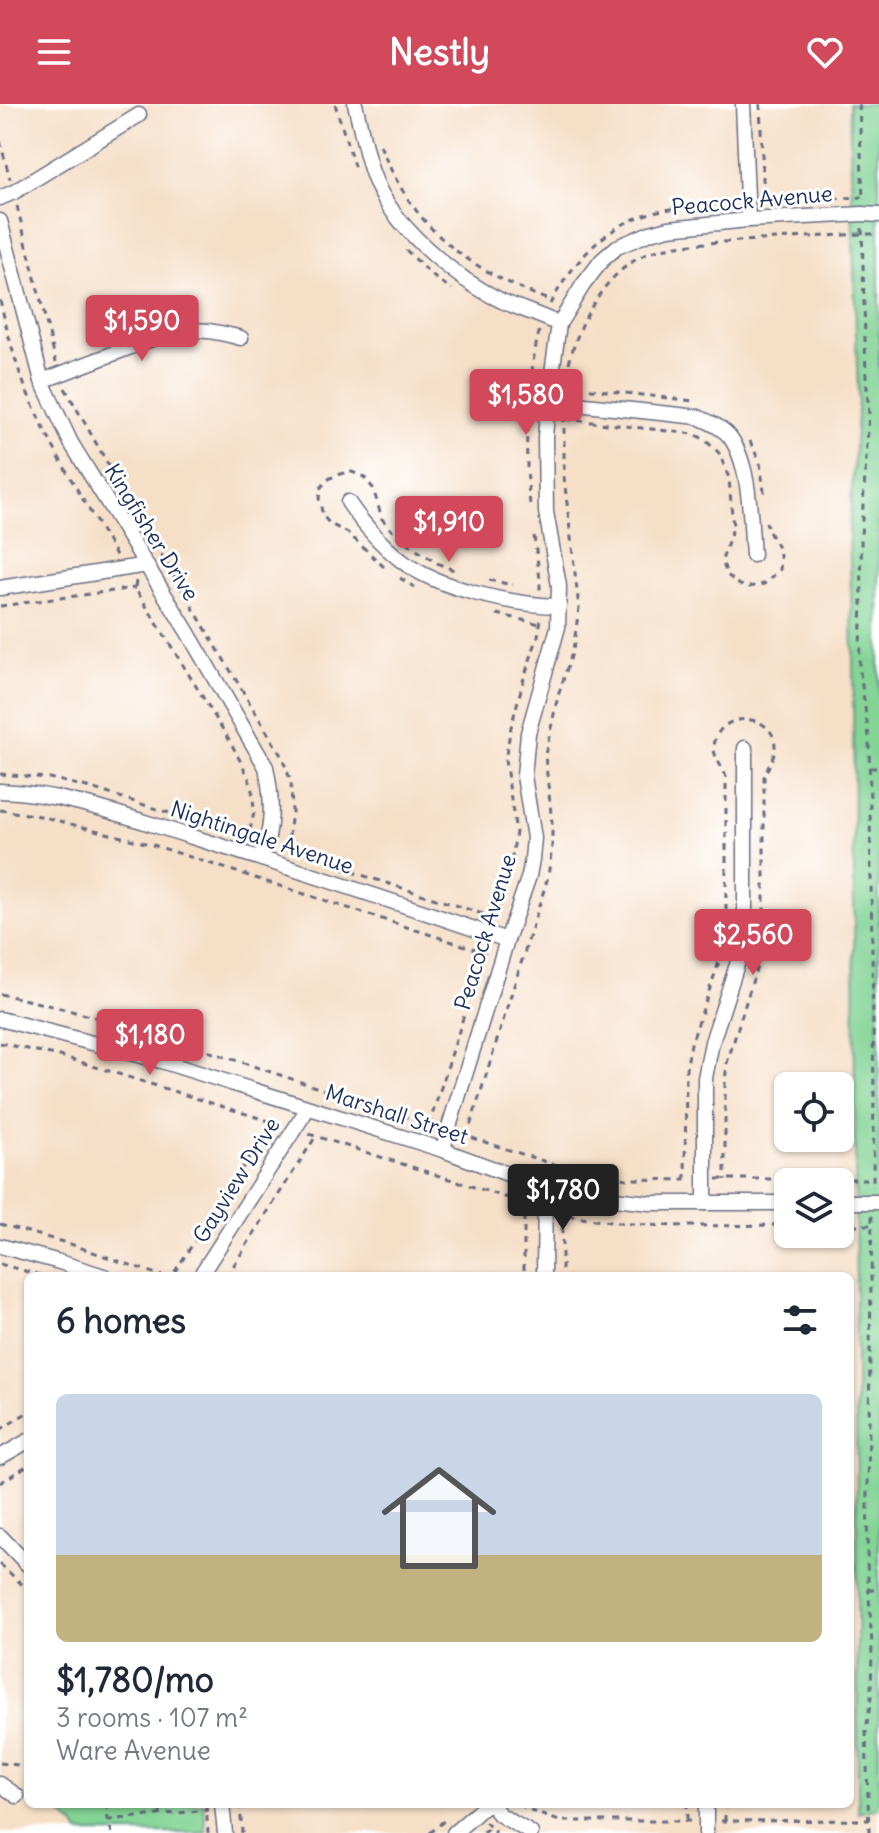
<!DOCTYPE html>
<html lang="en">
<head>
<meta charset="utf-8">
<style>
	:root { --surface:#fff; --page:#f2f2f3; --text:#1f2937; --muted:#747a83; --line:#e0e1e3; --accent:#d1495b }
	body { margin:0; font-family:Delius,sans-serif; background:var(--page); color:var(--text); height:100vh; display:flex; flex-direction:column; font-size:30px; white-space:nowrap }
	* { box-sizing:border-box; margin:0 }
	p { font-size:26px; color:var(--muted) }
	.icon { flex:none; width:44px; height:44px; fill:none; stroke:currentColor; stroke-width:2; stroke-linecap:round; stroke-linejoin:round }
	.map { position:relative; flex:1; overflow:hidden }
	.side { position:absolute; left:24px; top:1168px; width:830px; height:536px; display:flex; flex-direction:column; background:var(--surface); border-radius:12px; box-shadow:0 2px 6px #0004 }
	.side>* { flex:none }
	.tools { position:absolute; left:774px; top:968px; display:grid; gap:16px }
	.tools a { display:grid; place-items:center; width:80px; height:80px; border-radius:12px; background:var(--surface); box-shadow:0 2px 6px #0004; font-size:40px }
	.price { position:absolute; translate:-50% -68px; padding:0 18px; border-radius:8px; background:var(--accent); color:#fff; font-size:26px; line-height:52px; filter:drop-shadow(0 2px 4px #0008) }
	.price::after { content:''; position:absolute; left:50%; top:48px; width:24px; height:18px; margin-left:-12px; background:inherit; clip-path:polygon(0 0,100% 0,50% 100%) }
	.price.on { background:#222; color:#fff }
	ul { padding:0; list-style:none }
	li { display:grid; align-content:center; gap:16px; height:424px; padding:0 32px }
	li+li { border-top:2px solid var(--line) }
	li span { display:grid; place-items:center; height:248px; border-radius:12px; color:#555 }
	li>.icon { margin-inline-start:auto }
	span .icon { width:144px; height:144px; fill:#fffc; stroke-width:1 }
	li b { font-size:34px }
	h2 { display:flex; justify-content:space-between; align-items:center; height:96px; padding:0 32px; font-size:34px }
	header { display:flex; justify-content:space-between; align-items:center; height:104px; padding:0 32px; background:var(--accent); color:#fff; font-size:36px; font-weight:800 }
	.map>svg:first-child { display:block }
	.green { fill:#83d495; stroke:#4f827a; stroke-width:2 }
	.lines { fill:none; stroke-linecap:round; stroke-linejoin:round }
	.minor-casing { stroke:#686d83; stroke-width:17 }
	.path { stroke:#686d83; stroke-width:3; stroke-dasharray:6 6; stroke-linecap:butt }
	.minor { stroke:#fff; stroke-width:14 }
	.labels { text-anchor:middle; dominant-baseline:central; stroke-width:6; stroke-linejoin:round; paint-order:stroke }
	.street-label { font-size:22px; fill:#1b2f5e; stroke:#fff }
</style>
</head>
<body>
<header><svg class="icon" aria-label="menu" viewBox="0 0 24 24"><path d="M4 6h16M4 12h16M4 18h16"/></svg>Nestly<svg class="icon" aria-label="heart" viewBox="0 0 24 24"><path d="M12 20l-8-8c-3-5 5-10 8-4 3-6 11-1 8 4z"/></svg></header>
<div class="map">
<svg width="879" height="1729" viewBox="0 0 879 1729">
	<rect width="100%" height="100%" fill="#fff"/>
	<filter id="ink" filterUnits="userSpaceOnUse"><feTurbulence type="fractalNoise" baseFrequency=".0125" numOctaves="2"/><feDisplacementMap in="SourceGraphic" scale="16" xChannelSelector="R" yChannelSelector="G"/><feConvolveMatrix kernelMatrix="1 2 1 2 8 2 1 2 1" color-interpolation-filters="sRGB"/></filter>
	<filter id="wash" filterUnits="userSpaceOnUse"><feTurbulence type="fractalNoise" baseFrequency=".006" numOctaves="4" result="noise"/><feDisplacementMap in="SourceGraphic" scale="32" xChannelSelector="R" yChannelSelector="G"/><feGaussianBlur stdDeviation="1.8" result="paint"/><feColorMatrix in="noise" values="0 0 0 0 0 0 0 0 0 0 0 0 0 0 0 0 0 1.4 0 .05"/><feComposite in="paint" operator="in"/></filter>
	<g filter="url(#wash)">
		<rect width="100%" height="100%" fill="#f6dfc7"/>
		<g class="green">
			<path d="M849,0H879V1704L858,1709L853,547L849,428L858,297Z"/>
			<path d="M50,1700H204L206,1729H79L74,1721Z"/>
		</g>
	</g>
	<g filter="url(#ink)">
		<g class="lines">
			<g class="minor-casing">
				<g id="minor">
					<path d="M355,0C361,23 365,49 373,71C390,121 456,175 502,197C521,205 540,211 559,220"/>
					<path d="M743,0L748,116"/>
					<path d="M0,94L14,88L139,11"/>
					<path d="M0,117L42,277L71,339L187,527L266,663C273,697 273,722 262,755"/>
					<path d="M42,277L162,231C193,223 212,226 241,234"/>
					<path d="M548,297L698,313C709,318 722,323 730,333C751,362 750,417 753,451"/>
					<path d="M348,398C363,420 380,440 402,457C438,485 514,501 559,502"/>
					<path d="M0,484L147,461"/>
					<path d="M0,687C65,689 127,713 189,732C295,765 401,800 507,836"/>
					<path d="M0,915L161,957L443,1046L545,1084L587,1092L650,1099H788"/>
					<path d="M443,1046L448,1026L507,836L529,772L532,755L534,734L524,672L528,629L558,523L559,482L546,408L545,333L548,297L559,220L583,181L602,156L617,143L650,129L669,124L748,116L863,110L879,111"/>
					<path d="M840,1098H879"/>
					<path d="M705,1099V974L712,938L742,845L745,825V644"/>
					<path d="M0,1142L56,1157L104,1172"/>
					<path d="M200,1172L308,1004"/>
					<path d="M544,1172L545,1084"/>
					<path d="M0,1353L28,1337"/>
					<path d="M0,1432L28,1461"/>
					<path d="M0,1680L17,1692"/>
					<path d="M222,1700L225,1729"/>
					<path d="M491,1700L500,1711L531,1729"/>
					<path d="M454,1729L487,1700"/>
					<path d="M706,1729V1700"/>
				</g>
			</g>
			<g class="path">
				<path d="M335,0L355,65"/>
				<path d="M760,0L764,99"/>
				<path d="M859,0L863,96"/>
				<path d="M0,37L10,75"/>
				<path d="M380,41C415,128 467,164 551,197"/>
				<path d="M762,99L862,93"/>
				<path d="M17,102L56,258"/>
				<path d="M862,124L866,272L869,310L861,432L862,500L859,560L869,633L874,988L873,1083"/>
				<path d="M406,146L435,174L452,185"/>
				<path d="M0,196C7,226 14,256 26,285C50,344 85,398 117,453"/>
				<path d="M550,200C574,157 605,121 654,108C680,102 709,102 735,99"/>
				<path d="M569,259C580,214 608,162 655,147C682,139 711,139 740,137C780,135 821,132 862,130H879"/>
				<path d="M566,282L693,297"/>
				<path d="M65,284L118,378L282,653L291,678L292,708L287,747"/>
				<path d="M566,315L693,330L704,335L719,349L729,374L733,424L723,453V459L727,471L740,481L749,483L764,480L780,466C783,439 771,440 766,418"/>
				<path d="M750,337L760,359L765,394"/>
				<path d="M530,400C525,358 526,317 531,275C533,258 535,242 540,225"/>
				<path d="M534,432L540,475V488"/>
				<path d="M384,463L348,429L330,420L323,412L319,394L321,383L330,374L346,368H352L364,373L373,384L382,415L395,430L415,445L439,460L459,468"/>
				<path d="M400,474L414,483"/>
				<path d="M489,476L513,481"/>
				<path d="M136,477L135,484L230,637L249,674L253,691L254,709L248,734L251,735"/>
				<path d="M0,502L135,484"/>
				<path d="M497,510L540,520"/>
				<path d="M870,664H879"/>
				<path d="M0,670L49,674L91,684L248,734"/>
				<path d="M0,706L40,712L153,741L484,848"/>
				<path d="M340,764L495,814L494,815"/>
				<path d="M495,814L509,772L516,728L505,656L511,623L524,574L538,532L541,515"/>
				<path d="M0,890C145,921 288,975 429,1021"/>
				<path d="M0,939L64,953L272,1018L172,1172"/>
				<path d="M429,1021L486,842"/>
				<path d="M309,1030L530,1101"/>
				<path d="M460,1030L571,1066L627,1075L686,1076"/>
				<path d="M467,1032L548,773L552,742V719L545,651L558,592L573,546L579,504L564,373V314"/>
				<path d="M717,1075H873"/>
				<path d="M685,1076L686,965L691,940L723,846L726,820V673C723,663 715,656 714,645C714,602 784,608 774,650C772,657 767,665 764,672V830L759,856L727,959L725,978V1076"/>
				<path d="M524,1100V1172"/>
				<path d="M557,1109C633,1127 710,1121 788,1121"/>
				<path d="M562,1112V1172"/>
				<path d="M0,1120L70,1140L162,1172"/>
				<path d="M840,1121H871"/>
				<path d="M0,1160L43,1172"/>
				<path d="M227,1172L316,1032"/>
				<path d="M0,1326L28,1308"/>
				<path d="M0,1379L28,1361"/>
				<path d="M0,1460L28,1486"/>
				<path d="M868,1486H879"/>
				<path d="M0,1659L28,1662"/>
				<path d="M107,1700L108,1716L112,1729"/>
				<path d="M206,1700L208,1729"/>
				<path d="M240,1700L242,1729"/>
				<path d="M520,1700L528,1706L559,1717H693"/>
				<path d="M160,1710V1700"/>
				<path d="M108,1716L208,1706"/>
				<path d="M687,1716V1700"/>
				<path d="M721,1717L869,1716"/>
				<path d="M725,1717V1700"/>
				<path d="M485,1718L496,1729"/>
				<path d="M430,1729L445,1716"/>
				<path d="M483,1729L489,1724"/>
				<path d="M869,1729L866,1627L871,1594L872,1541L867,1458L872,1110"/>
			</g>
			<use href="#minor" class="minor"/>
		</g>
	</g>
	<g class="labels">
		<g class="street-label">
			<text transform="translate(752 96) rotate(-5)">Peacock Avenue</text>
			<text transform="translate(152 428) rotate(58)">Kingfisher Drive</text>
			<text transform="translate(262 733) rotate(18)">Nightingale Avenue</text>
			<text transform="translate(485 828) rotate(-73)">Peacock Avenue</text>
			<text transform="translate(397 1010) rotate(18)">Marshall Street</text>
			<text transform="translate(236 1076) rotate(-58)">Gayview Drive</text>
		</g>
	</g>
</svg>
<div class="tools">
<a><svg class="icon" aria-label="locate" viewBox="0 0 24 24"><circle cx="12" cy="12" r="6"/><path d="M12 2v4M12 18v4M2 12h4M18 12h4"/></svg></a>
<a><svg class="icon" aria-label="layers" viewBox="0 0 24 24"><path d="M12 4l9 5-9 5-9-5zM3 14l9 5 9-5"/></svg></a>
</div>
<b class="price" style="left:142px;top:259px">$1,590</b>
<b class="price" style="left:526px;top:333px">$1,580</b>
<b class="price" style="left:449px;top:460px">$1,910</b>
<b class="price" style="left:753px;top:873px">$2,560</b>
<b class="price" style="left:150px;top:973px">$1,180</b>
<b class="price on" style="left:563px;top:1128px">$1,780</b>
<section class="side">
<h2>6 homes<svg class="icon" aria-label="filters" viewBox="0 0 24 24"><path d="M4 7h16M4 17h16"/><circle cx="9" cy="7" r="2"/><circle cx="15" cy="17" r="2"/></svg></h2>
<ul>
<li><span style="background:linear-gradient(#c9d6e8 65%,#c2b280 0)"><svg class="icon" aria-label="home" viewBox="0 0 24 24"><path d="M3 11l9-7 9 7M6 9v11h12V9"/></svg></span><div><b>$1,780/mo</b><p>3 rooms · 107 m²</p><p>Ware Avenue</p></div></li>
</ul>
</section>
</div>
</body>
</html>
